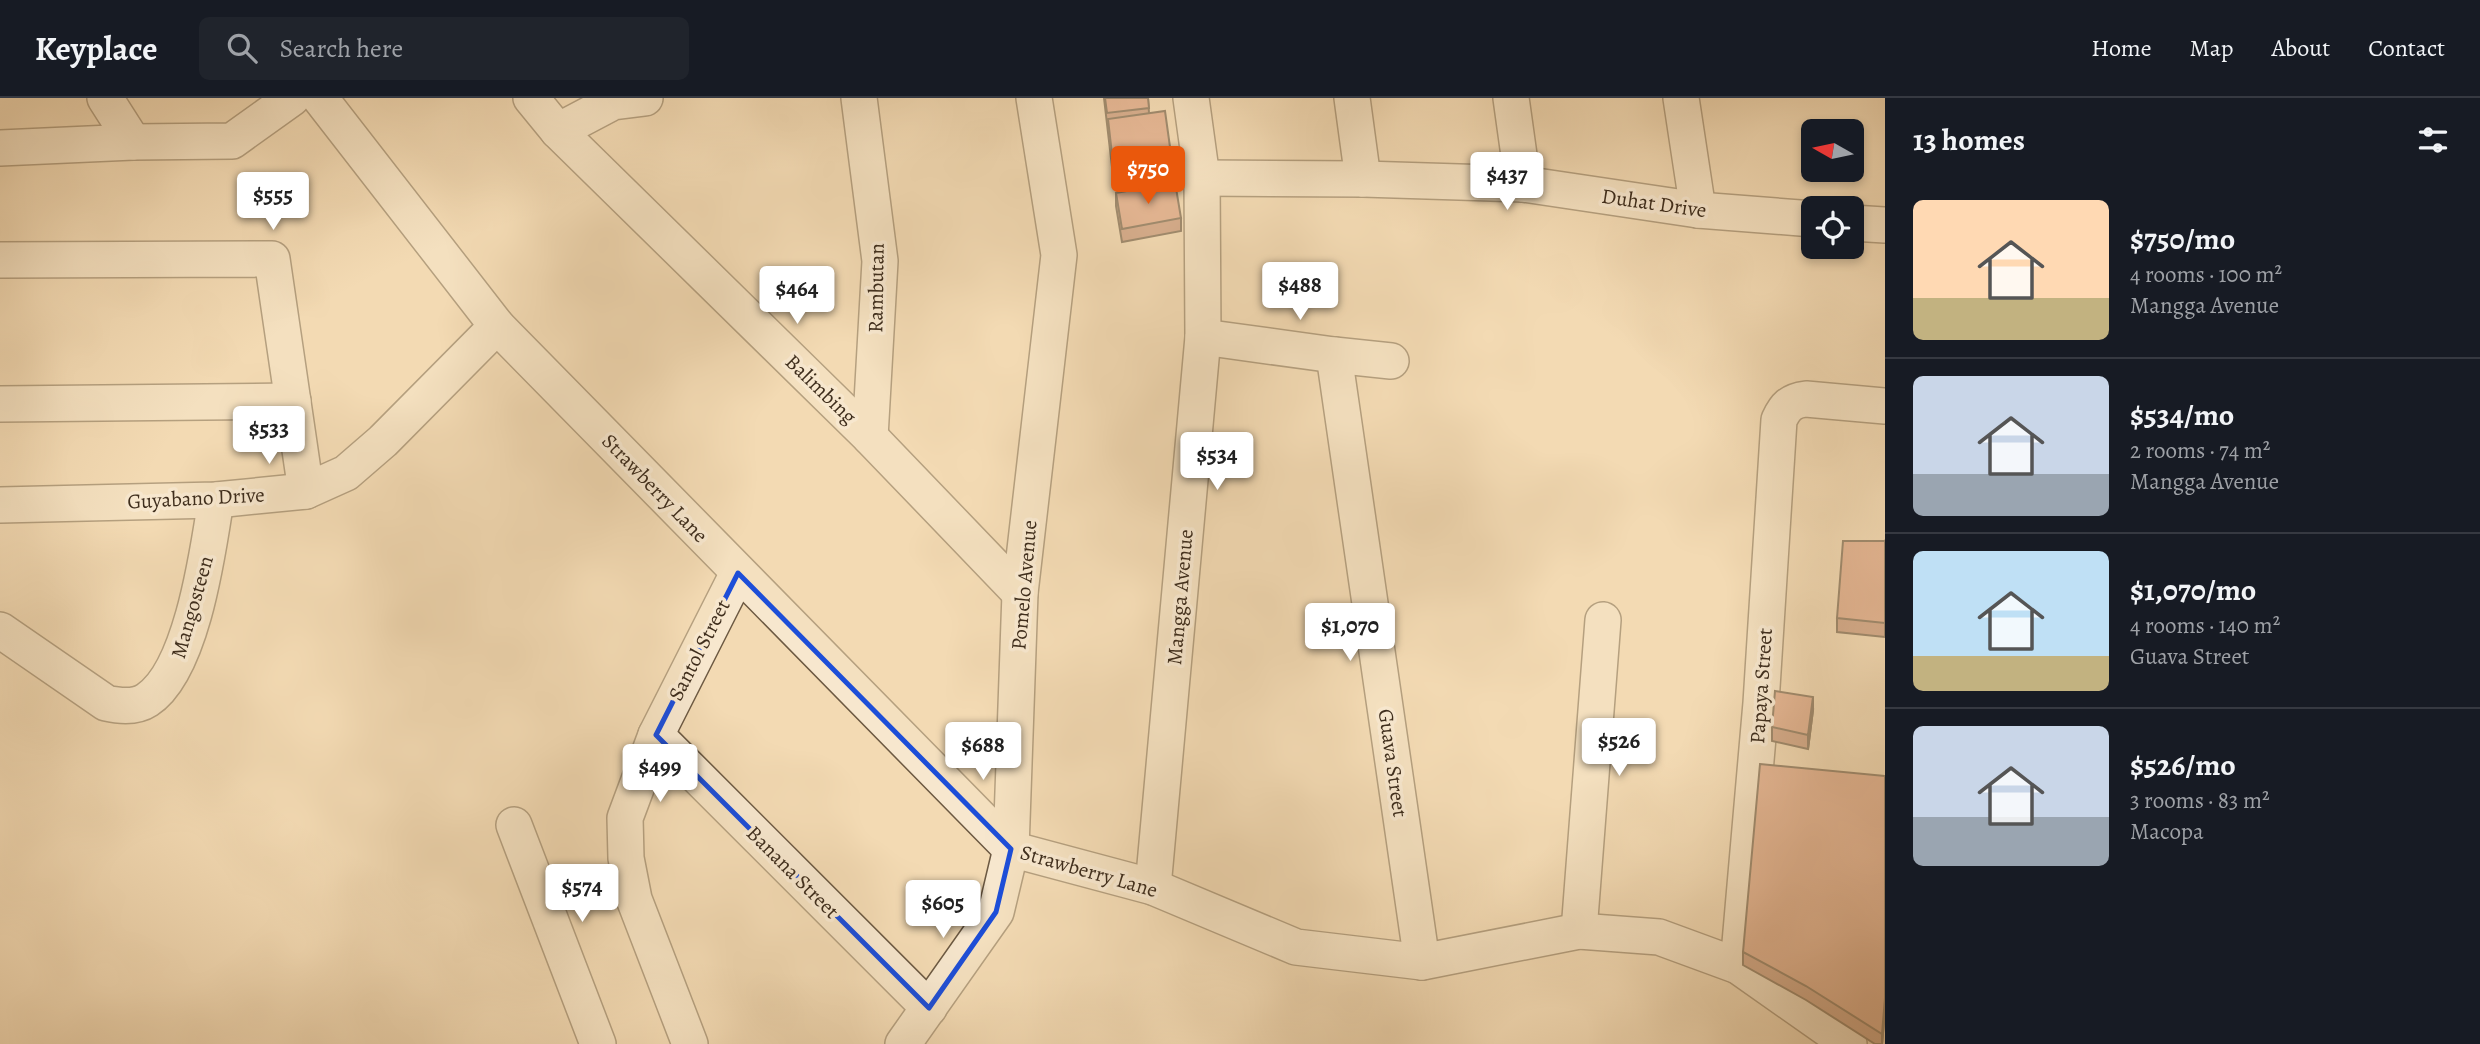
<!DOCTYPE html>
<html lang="en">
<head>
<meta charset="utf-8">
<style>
	:root { --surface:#171b24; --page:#20242c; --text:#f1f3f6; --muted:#9ea1a6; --line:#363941; --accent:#ea580c }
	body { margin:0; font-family:Alegreya,serif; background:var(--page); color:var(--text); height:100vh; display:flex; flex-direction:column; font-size:26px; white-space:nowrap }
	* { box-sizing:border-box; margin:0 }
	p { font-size:23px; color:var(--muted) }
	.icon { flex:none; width:38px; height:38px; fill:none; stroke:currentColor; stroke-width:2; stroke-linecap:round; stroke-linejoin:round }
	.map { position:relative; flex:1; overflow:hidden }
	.panel { display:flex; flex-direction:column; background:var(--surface); width:595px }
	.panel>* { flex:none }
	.needle { width:46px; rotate:279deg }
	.controls { position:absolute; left:1801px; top:21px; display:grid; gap:14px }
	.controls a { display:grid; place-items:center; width:63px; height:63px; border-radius:10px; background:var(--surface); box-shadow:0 4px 10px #0003; font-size:35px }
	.price { position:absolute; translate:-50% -60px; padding:0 16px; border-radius:7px; background:#fff; color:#222; font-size:23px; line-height:46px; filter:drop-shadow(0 2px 4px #0008) }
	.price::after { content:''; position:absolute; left:50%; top:42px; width:21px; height:16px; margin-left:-10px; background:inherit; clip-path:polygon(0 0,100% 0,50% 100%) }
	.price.selected { background:var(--accent); color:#fff }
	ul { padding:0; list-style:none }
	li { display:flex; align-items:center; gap:21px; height:175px; padding:0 28px }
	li+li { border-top:2px solid var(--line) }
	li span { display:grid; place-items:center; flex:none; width:196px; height:140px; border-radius:10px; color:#555 }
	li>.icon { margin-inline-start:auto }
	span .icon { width:84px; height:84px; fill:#fffc; stroke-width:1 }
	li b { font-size:30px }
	h2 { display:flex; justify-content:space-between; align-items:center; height:84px; padding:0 28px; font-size:30px }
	header { display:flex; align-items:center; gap:42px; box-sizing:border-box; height:98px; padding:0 35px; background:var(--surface); border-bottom:2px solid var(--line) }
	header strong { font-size:33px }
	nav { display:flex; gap:38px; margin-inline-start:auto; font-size:24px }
	.search { width:490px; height:63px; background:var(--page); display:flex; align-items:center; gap:18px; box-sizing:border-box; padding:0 24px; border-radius:10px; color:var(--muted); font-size:26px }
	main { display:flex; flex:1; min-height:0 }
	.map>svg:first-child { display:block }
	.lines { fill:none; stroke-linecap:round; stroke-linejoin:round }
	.minor-casing { stroke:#6c5942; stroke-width:38 }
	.minor { stroke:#f7e7ce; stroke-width:35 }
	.wall { fill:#b67960; stroke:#3f2e1d; stroke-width:2 }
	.shaded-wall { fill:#94634e; stroke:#3f2e1d; stroke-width:2 }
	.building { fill:#d48d70; stroke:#3f2e1d; stroke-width:2 }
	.marked { fill:none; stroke:#1d4ed8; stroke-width:5; stroke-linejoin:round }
	.labels { text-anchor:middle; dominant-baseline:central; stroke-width:7; stroke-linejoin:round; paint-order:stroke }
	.street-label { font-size:21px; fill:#3f2e1d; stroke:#f7e7ce }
</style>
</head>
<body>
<header>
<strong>Keyplace</strong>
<div class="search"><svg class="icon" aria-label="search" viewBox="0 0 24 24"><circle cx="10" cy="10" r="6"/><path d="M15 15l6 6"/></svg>Search here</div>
<nav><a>Home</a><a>Map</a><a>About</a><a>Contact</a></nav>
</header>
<main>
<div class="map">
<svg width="1885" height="946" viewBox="0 0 1885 946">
	<rect width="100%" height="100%" fill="#f3dab3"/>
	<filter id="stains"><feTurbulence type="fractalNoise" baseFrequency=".00286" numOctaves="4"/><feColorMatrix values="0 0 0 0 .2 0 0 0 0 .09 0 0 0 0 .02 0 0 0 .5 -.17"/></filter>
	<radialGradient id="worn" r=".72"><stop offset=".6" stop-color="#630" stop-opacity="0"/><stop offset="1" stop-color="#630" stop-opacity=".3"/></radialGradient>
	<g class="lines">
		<g class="minor-casing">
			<g id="minor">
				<path d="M105,0L133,44"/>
				<path d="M320,0L497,228L1011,751L1153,789L1296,849L1422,864L1579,833L1659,839L1738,868L1849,946"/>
				<path d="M531,0L558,33L870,339L1020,495"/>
				<path d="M859,0L880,163L870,339"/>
				<path d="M1352,0L1363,81"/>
				<path d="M1511,0L1523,86"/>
				<path d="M1681,0L1698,112"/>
				<path d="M558,33L613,4L645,0"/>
				<path d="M0,50L133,44L232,43L292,0"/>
				<path d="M1202,80L1363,81L1523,86L1698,112L1813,121"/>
				<path d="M1852,125L1885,127"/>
				<path d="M0,162L272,161L306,393"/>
				<path d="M1203,239L1334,257L1391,263"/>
				<path d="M1334,257L1422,864"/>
				<path d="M0,306L293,303"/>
				<path d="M0,407L216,402L306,393L346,375L383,343L497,228"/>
				<path d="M0,532L106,605C119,608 135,610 147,602C192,573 208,453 216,402"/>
				<path d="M656,637L929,910"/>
				<path d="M514,727L598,946"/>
				<path d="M1153,789L1203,239L1202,80L1191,0"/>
				<path d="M1579,833L1603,522"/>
				<path d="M1738,868L1761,605L1779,322C1785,309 1790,303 1806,301L1885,308"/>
				<path d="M690,946L634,801L626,760L625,720L656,637L738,475"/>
				<path d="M903,946L996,814L1011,751L1020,495L1059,157L1034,0"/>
			</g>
		</g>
		<use href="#minor" class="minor"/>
	</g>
	<g class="wall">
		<path d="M1104,0H1148L1149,15L1170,49V62L1142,66L1145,89L1181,120V133L1122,144L1116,108V95L1118,94L1115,69H1112Z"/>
		<path d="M1885,443V539L1837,534V520Z"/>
		<path d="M1813,612L1808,651L1772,643V629Z"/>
		<path d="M1743,854L1885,913L1882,946H1875L1806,902L1743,867Z"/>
	</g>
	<g class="shaded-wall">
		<path d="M1813,599V612L1808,651V637Z"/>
		<path d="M1885,900V913L1882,946V936Z"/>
	</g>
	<g class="building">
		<path d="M1105,0H1148L1149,10L1107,15Z"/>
		<path d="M1165,13L1170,49L1112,56L1108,21Z"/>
		<path d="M1141,64L1145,89L1119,93L1115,68Z"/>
		<path d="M1175,84L1181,120L1122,131L1116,95Z"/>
		<path d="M1843,443H1885V525L1837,520Z"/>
		<path d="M1775,593L1813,599L1808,637L1772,629Z"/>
		<path d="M1760,666L1885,678V900L1882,936L1806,888L1743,854Z"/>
	</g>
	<path d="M0 0H1885V946H0ZM738,475L1011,751L996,814L929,910L656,637Z" fill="#f3dab3" fill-opacity=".55" fill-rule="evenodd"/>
	<path class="marked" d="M738,475L1011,751L996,814L929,910L656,637Z"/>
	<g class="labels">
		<g class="street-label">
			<text transform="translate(1654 105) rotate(8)">Duhat Drive</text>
			<text transform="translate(876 190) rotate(-89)">Rambutan</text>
			<text transform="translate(821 291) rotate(44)">Balimbing</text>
			<text transform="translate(655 390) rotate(46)">Strawberry Lane</text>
			<text transform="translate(196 400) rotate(-3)">Guyabano Drive</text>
			<text transform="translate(1024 487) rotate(-85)">Pomelo Avenue</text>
			<text transform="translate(1180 499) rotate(-85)">Mangga Avenue</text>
			<text transform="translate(192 509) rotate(-74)">Mangosteen</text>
			<text transform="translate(699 552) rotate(-63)">Santol Street</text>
			<text transform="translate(1761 588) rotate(-86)">Papaya Street</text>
			<text transform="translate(1393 665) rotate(82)">Guava Street</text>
			<text transform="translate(1089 773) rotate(16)">Strawberry Lane</text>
			<text transform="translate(793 774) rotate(45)">Banana Street</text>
		</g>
	</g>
	<rect width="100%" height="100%" filter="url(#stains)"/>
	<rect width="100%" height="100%" fill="url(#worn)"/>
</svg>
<div class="controls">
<a><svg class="needle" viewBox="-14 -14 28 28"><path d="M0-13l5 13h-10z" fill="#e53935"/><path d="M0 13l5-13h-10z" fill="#9ea1a6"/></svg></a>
<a><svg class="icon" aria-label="locate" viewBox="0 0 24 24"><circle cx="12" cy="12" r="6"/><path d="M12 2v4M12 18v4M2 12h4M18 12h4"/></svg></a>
</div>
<b class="price selected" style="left:1148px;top:108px">$750</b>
<b class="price" style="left:1507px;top:114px">$437</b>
<b class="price" style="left:273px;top:134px">$555</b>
<b class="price" style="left:1300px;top:224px">$488</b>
<b class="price" style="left:797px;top:228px">$464</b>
<b class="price" style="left:269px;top:368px">$533</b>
<b class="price" style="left:1217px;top:394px">$534</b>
<b class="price" style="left:1350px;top:565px">$1,070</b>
<b class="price" style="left:1619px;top:680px">$526</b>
<b class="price" style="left:983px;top:684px">$688</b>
<b class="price" style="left:660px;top:706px">$499</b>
<b class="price" style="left:582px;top:826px">$574</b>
<b class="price" style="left:943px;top:842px">$605</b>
</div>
<section class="panel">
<h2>13 homes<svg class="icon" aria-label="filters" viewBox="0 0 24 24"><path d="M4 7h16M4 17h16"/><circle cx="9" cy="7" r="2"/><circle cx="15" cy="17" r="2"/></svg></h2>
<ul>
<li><span style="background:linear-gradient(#ffd9b3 70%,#c2b280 0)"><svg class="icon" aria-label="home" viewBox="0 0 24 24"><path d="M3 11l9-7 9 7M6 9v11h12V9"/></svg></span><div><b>$750/mo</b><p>4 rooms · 100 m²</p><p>Mangga Avenue</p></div></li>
<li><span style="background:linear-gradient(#c9d6e8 70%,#9aa5b1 0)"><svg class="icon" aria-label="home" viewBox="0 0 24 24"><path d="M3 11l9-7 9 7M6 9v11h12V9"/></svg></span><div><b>$534/mo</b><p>2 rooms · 74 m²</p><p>Mangga Avenue</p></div></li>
<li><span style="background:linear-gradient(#bfe0f5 75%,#c2b280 0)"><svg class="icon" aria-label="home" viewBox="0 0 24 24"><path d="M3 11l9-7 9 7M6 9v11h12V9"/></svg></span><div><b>$1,070/mo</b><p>4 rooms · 140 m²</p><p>Guava Street</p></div></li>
<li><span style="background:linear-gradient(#c9d6e8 65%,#9aa5b1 0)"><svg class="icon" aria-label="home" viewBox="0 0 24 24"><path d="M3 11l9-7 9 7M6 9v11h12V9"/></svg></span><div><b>$526/mo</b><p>3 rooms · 83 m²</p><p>Macopa</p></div></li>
</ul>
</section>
</main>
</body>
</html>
